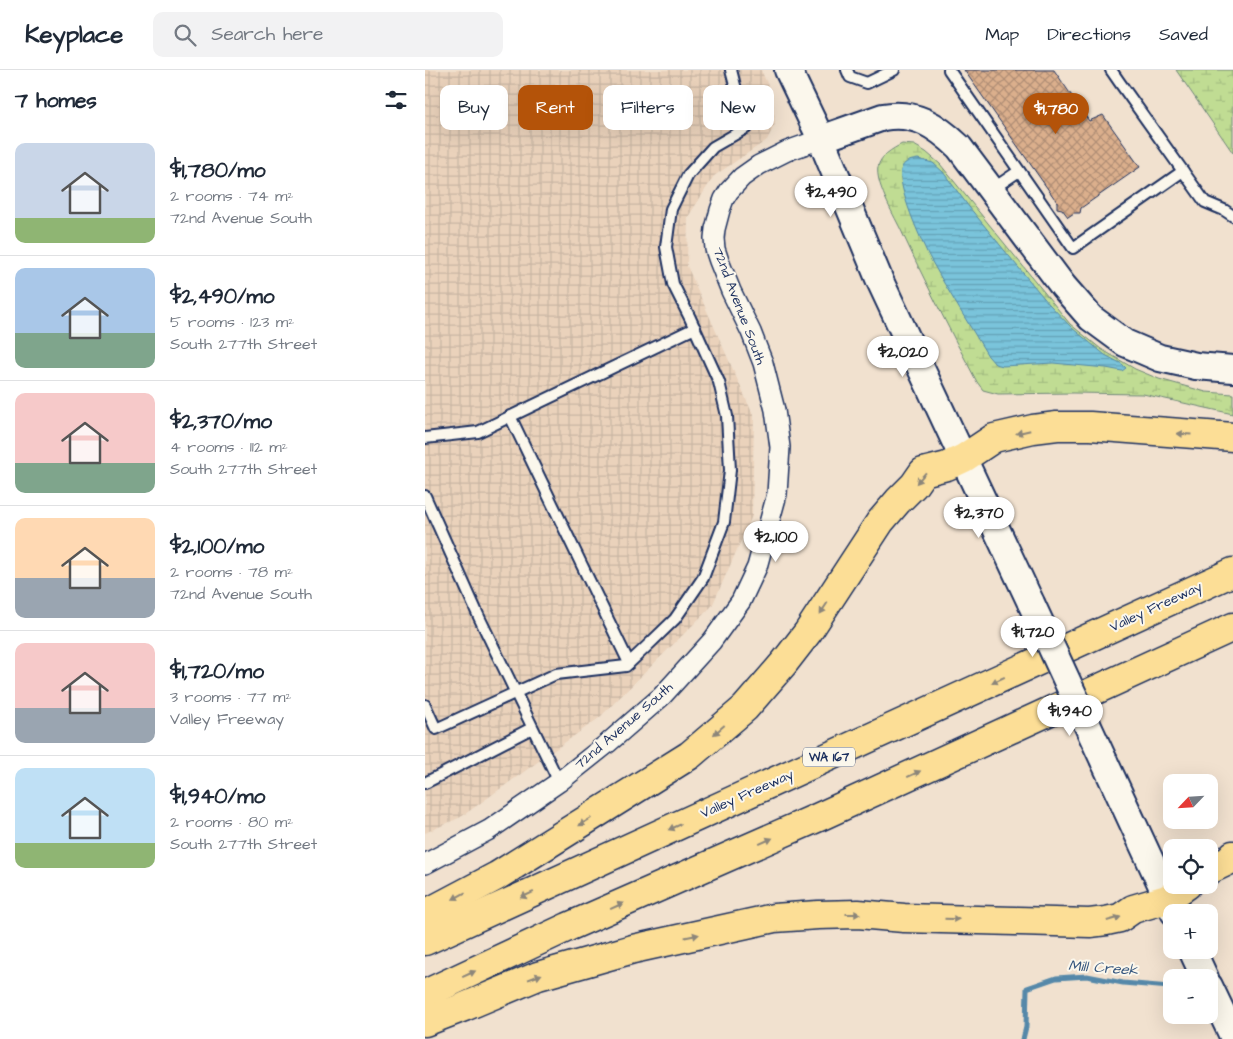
<!DOCTYPE html>
<html lang="en">
<head>
<meta charset="utf-8">
<style>
	:root { --surface:#fff; --page:#f2f2f3; --text:#1f2937; --muted:#747a83; --line:#e0e1e3; --accent:#b45309 }
	body { margin:0; font-family:"Architects Daughter",sans-serif; background:var(--page); color:var(--text); height:100vh; display:flex; flex-direction:column; font-size:19px; white-space:nowrap }
	* { box-sizing:border-box; margin:0 }
	p { font-size:16px; color:var(--muted) }
	.icon { flex:none; width:28px; height:28px; fill:none; stroke:currentColor; stroke-width:2; stroke-linecap:round; stroke-linejoin:round }
	.map { position:relative; flex:1; overflow:hidden }
	.drawer { display:flex; flex-direction:column; background:var(--surface); width:425px }
	.drawer>* { flex:none }
	.guide { position:absolute; left:15px; top:15px; width:475px; height:45px; display:flex; gap:10px }
	.needle { width:32px; rotate:245deg }
	.controls { position:absolute; left:738px; top:704px; display:grid; gap:10px }
	.controls a { display:grid; place-items:center; width:55px; height:55px; border-radius:10px; background:var(--surface); box-shadow:0 5px 20px #0002; font-size:25px }
	.price { position:absolute; translate:-50% -42px; padding:0 11px; border-radius:18px; background:#fff; color:#222; font-size:16px; line-height:32px; filter:drop-shadow(0 1px 2px #0008) }
	.price::after { content:''; position:absolute; left:50%; top:30px; width:15px; height:11px; margin-left:-8px; background:inherit; clip-path:polygon(0 0,100% 0,50% 100%) }
	.price.active { background:var(--accent); color:#fff }
	ul { padding:0; list-style:none }
	li { display:flex; align-items:center; gap:15px; height:125px; padding:0 15px }
	li+li { border-top:1px solid var(--line) }
	li span { display:grid; place-items:center; flex:none; width:140px; height:100px; border-radius:10px; color:#555 }
	li>.icon { margin-inline-start:auto }
	span .icon { width:60px; height:60px; fill:#fffc; stroke-width:1 }
	li b { font-size:21px }
	h2 { display:flex; justify-content:space-between; align-items:center; height:60px; padding:0 15px; font-size:21px }
	.pill { padding:0 18px; border-radius:10px; background:var(--surface); box-shadow:0 5px 20px #0002; font-size:18px; line-height:45px }
	.pill.active { background:var(--accent); color:#fff }
	header { display:flex; align-items:center; gap:30px; box-sizing:border-box; height:70px; padding:0 25px; background:var(--surface); border-bottom:1px solid var(--line) }
	header strong { font-size:24px }
	nav { display:flex; gap:28px; margin-inline-start:auto; font-size:18px }
	.search { width:350px; height:45px; background:var(--page); display:flex; align-items:center; gap:12px; box-sizing:border-box; padding:0 18px; border-radius:10px; color:var(--muted); font-size:19px }
	main { display:flex; flex:1; min-height:0 }
	.map>svg:first-child { display:block }
	.industrial { fill:url(#industrial-grid) }
	.wetland { fill:url(#wetland-marsh); stroke:#6e8678 }
	.water { fill:url(#water-rules); stroke:#5488a9 }
	.lines { fill:none; stroke-linecap:round; stroke-linejoin:round }
	.stream { stroke:#5488a9; stroke-width:5 }
	.building { fill:url(#building-cross-hatch); stroke:#1b2f5e }
	.lane-casing { stroke:#1b2f5e; stroke-width:14 }
	.street-casing { stroke:#1b2f5e; stroke-width:22 }
	.secondary-casing { stroke:#1b2f5e; stroke-width:30 }
	.highway-casing { stroke:#1b2f5e; stroke-width:31 }
	.lane { stroke:#fbf7ec; stroke-width:10 }
	.street { stroke:#fbf7ec; stroke-width:19 }
	.secondary { stroke:#fbf7ec; stroke-width:26 }
	.highway { stroke:#fcde96; stroke-width:28 }
	.secondary-bridge-casing { stroke:#1b2f5e; stroke-width:30; stroke-linecap:butt }
	.secondary-bridge { stroke:#fbf7ec; stroke-width:26 }
	.oneway { fill:#8c867a }
	.labels { text-anchor:middle; dominant-baseline:central; stroke-width:4; stroke-linejoin:round; paint-order:stroke }
	.shield { fill:#fbf7ec; stroke:#5e6b89; stroke-width:1 }
	.shield-label { font-size:12px; font-weight:bold; fill:#1b2f5e }
	.street-label { font-size:14px; fill:#1b2f5e; stroke:#fbf7ec }
	.water-label { font-size:15px; font-style:italic; fill:#33547d; stroke:#fbf7ec }
</style>
</head>
<body>
<header>
<strong>Keyplace</strong>
<div class="search"><svg class="icon" aria-label="search" viewBox="0 0 24 24"><circle cx="10" cy="10" r="6"/><path d="M15 15l6 6"/></svg>Search here</div>
<nav><a>Map</a><a>Directions</a><a>Saved</a></nav>
</header>
<main>
<section class="drawer">
<h2>7 homes<svg class="icon" aria-label="filters" viewBox="0 0 24 24"><path d="M4 7h16M4 17h16"/><circle cx="9" cy="7" r="2"/><circle cx="15" cy="17" r="2"/></svg></h2>
<ul>
<li><span style="background:linear-gradient(#c9d6e8 75%,#8fb573 0)"><svg class="icon" aria-label="home" viewBox="0 0 24 24"><path d="M3 11l9-7 9 7M6 9v11h12V9"/></svg></span><div><b>$1,780/mo</b><p>2 rooms · 74 m²</p><p>72nd Avenue South</p></div></li>
<li><span style="background:linear-gradient(#a9c7e8 65%,#7fa58c 0)"><svg class="icon" aria-label="home" viewBox="0 0 24 24"><path d="M3 11l9-7 9 7M6 9v11h12V9"/></svg></span><div><b>$2,490/mo</b><p>5 rooms · 123 m²</p><p>South 277th Street</p></div></li>
<li><span style="background:linear-gradient(#f6c9c9 70%,#7fa58c 0)"><svg class="icon" aria-label="home" viewBox="0 0 24 24"><path d="M3 11l9-7 9 7M6 9v11h12V9"/></svg></span><div><b>$2,370/mo</b><p>4 rooms · 112 m²</p><p>South 277th Street</p></div></li>
<li><span style="background:linear-gradient(#ffd9b3 60%,#9aa5b1 0)"><svg class="icon" aria-label="home" viewBox="0 0 24 24"><path d="M3 11l9-7 9 7M6 9v11h12V9"/></svg></span><div><b>$2,100/mo</b><p>2 rooms · 78 m²</p><p>72nd Avenue South</p></div></li>
<li><span style="background:linear-gradient(#f6c9c9 65%,#9aa5b1 0)"><svg class="icon" aria-label="home" viewBox="0 0 24 24"><path d="M3 11l9-7 9 7M6 9v11h12V9"/></svg></span><div><b>$1,720/mo</b><p>3 rooms · 77 m²</p><p>Valley Freeway</p></div></li>
<li><span style="background:linear-gradient(#bfe0f5 75%,#8fb573 0)"><svg class="icon" aria-label="home" viewBox="0 0 24 24"><path d="M3 11l9-7 9 7M6 9v11h12V9"/></svg></span><div><b>$1,940/mo</b><p>2 rooms · 80 m²</p><p>South 277th Street</p></div></li>
</ul>
</section>
<div class="map">
<svg width="808" height="969" viewBox="0 0 808 969">
	<defs>
		<pattern id="industrial-grid" width="8" height="8" patternUnits="userSpaceOnUse" patternTransform="scale(1.25)"><rect width="8" height="8" fill="#ead2bb"/><path d="M0 4h8M4 0v8" fill="none" stroke="#c8b5a3"/></pattern>
		<pattern id="wetland-marsh" width="20" height="14" patternUnits="userSpaceOnUse" patternTransform="scale(1.25)"><rect width="20" height="14" fill="#c0dc93"/><path d="M1 5h8M5 5V1M11 12h8M15 12V8" fill="none" stroke="#a4bd81"/></pattern>
		<pattern id="water-rules" width="6" height="5" patternUnits="userSpaceOnUse" patternTransform="scale(1.25)"><rect width="6" height="5" fill="#7ac4db"/><path d="M0 2.5h6" fill="none" stroke="#63a0b5"/></pattern>
		<pattern id="building-cross-hatch" width="8" height="8" patternUnits="userSpaceOnUse" patternTransform="scale(1.25)"><rect width="8" height="8" fill="#dbaf8c"/><path d="M0 0l8 8M0 8l8-8" fill="none" stroke="#b18f76"/></pattern>
	</defs>
	<rect width="100%" height="100%" fill="#f1e1cf"/>
	<filter id="ink" filterUnits="userSpaceOnUse"><feTurbulence type="fractalNoise" baseFrequency=".02" numOctaves="2"/><feDisplacementMap in="SourceGraphic" scale="10" xChannelSelector="R" yChannelSelector="G"/><feConvolveMatrix kernelMatrix="1 2 1 2 8 2 1 2 1" color-interpolation-filters="sRGB"/></filter>
	<g filter="url(#ink)">
		<path class="industrial" d="M0,0H336L347,24L350,54L342,70L289,106L263,147L262,196L329,347L327,446L287,536L174,648L36,747L0,763Z"/>
		<g class="wetland">
			<path d="M751,0H808V83Z"/>
			<path d="M477,74L489,75L501,82L515,94L645,254L676,279L710,299L734,309L781,322L808,324V344L718,324L648,323L573,324L558,320L552,312C525,261 499,210 475,158C468,144 450,112 453,97C455,86 467,79 477,74Z"/>
		</g>
		<path class="water" d="M493,89L508,93L518,102L544,137L593,197L624,234L647,258L680,285L697,294L701,298L697,301L681,298L628,293L578,296L570,294L563,286C544,254 524,223 506,190C498,175 469,112 477,97C480,91 487,90 493,89Z"/>
		<g class="lines">
			<path class="stream" d="M598,969L601,957L602,918L631,908L662,906L698,913L745,917"/>
		</g>
		<path class="building" d="M539,0H629L664,51L678,45L715,97L656,138L655,143H649L643,147L637,139L632,138V132Z"/>
		<g class="lines">
			<g class="lane-casing">
				<g id="lane">
					<path d="M422,0L425,7L442,13L469,0"/>
					<path d="M524,0L648,178L758,101"/>
					<path d="M686,0L695,13L780,132L799,140L808,146"/>
					<path d="M566,120L594,101"/>
					<path d="M85,346L204,593"/>
					<path d="M0,368L53,362L270,258"/>
					<path d="M0,426L54,547L134,712"/>
					<path d="M0,635L11,659L131,604L201,596L219,579L250,549L278,508L299,452L305,400L302,346L294,312L265,248L248,214L241,177L246,139L263,105L288,77L321,58L306,0"/>
					<path d="M0,713L107,658"/>
				</g>
			</g>
			<g class="street-casing">
				<path id="street" d="M0,794L64,760L134,712L183,673L237,626L287,571L316,531L332,497L352,424L355,377L350,340L338,293L326,262L306,221L294,191L290,179L289,168L290,159L295,140L299,129L304,121L317,107L334,95L362,81L396,69"/>
			</g>
			<g class="secondary-casing">
				<g id="secondary">
					<path d="M363,0L396,69L455,211L606,533"/>
					<path d="M396,69L458,47C490,41 512,56 534,77L638,216L666,248L700,273L735,288L771,296L808,299"/>
					<path d="M679,691L749,842"/>
					<path d="M767,880L780,908"/>
					<path d="M784,916L808,966"/>
				</g>
			</g>
			<g class="highway-casing">
				<g id="highway">
					<path d="M784,800L803,791L808,785"/>
					<path d="M0,844L72,806L265,685L320,638L359,593L383,562L455,452L473,431L489,415L498,402L522,396L539,388L569,368L608,359L632,356H665L808,367"/>
					<path d="M0,871L808,502"/>
					<path d="M0,924L143,857L394,747L808,557"/>
					<path d="M0,952L39,937L113,906L208,879L349,848L393,845L433,844L479,848L665,853L681,851L695,848L708,839L742,829L762,815"/>
				</g>
			</g>
			<use href="#lane" class="lane"/>
			<use href="#street" class="street"/>
			<use href="#secondary" class="secondary"/>
			<use href="#highway" class="highway"/>
			<g class="secondary-bridge-casing">
				<path id="secondary-bridge" d="M606,533L679,691"/>
			</g>
			<use href="#secondary-bridge" class="secondary-bridge"/>
		</g>
		<defs><path id="oneway-solid" d="M-6-.8H1V-3.2L6.5 0L1 3.2V.8H-6Z" transform="scale(1.25)"/></defs>
		<g class="oneway">
			<use href="#oneway-solid" transform="translate(598 362) rotate(167)"/>
			<use href="#oneway-solid" transform="translate(759 364) rotate(-176)"/>
			<use href="#oneway-solid" transform="translate(496 408) rotate(131)"/>
			<use href="#oneway-solid" transform="translate(399 538) rotate(123)"/>
			<use href="#oneway-solid" transform="translate(573 610) rotate(155)"/>
			<use href="#oneway-solid" transform="translate(294 660) rotate(139)"/>
			<use href="#oneway-solid" transform="translate(489 704) rotate(-25)"/>
			<use href="#oneway-solid" transform="translate(160 752) rotate(148)"/>
			<use href="#oneway-solid" transform="translate(250 757) rotate(156)"/>
			<use href="#oneway-solid" transform="translate(341 771) rotate(-24)"/>
			<use href="#oneway-solid" transform="translate(102 825) rotate(156)"/>
			<use href="#oneway-solid" transform="translate(34 826) rotate(152)"/>
			<use href="#oneway-solid" transform="translate(192 836) rotate(-24)"/>
			<use href="#oneway-solid" transform="translate(428 844)"/>
			<use href="#oneway-solid" transform="translate(527 849) rotate(2)"/>
			<use href="#oneway-solid" transform="translate(689 849) rotate(-16)"/>
			<use href="#oneway-solid" transform="translate(267 866) rotate(-12)"/>
			<use href="#oneway-solid" transform="translate(44 904) rotate(-25)"/>
			<use href="#oneway-solid" transform="translate(110 907) rotate(-21)"/>
		</g>
	</g>
	<g class="labels">
		<rect class="shield" x="378" y="677.5" width="52" height="19" rx="4"/>
		<g class="shield-label">
			<text x="404" y="687">WA 167</text>
		</g>
		<g class="street-label">
			<text transform="translate(314 236) rotate(69)">72nd Avenue South</text>
			<text transform="translate(731 537) rotate(-25)">Valley Freeway</text>
			<text transform="translate(199 656) rotate(-41)">72nd Avenue South</text>
			<text transform="translate(322 724) rotate(-24)">Valley Freeway</text>
		</g>
		<g class="water-label">
			<text transform="translate(678 898) rotate(4)">Mill Creek</text>
		</g>
	</g>
</svg>
<div class="controls">
<a><svg class="needle" viewBox="-14 -14 28 28"><path d="M0-13l5 13h-10z" fill="#e53935"/><path d="M0 13l5-13h-10z" fill="#747a83"/></svg></a>
<a><svg class="icon" aria-label="locate" viewBox="0 0 24 24"><circle cx="12" cy="12" r="6"/><path d="M12 2v4M12 18v4M2 12h4M18 12h4"/></svg></a>
<a>+</a>
<a>−</a>
</div>
<b class="price active" style="left:631px;top:65px">$1,780</b>
<b class="price" style="left:406px;top:148px">$2,490</b>
<b class="price" style="left:478px;top:308px">$2,020</b>
<b class="price" style="left:554px;top:469px">$2,370</b>
<b class="price" style="left:351px;top:493px">$2,100</b>
<b class="price" style="left:608px;top:588px">$1,720</b>
<b class="price" style="left:645px;top:667px">$1,940</b>
<div class="guide">
<a class="pill">Buy</a>
<a class="pill active">Rent</a>
<a class="pill">Filters</a>
<a class="pill">New</a>
</div>
</div>
</main>
</body>
</html>
